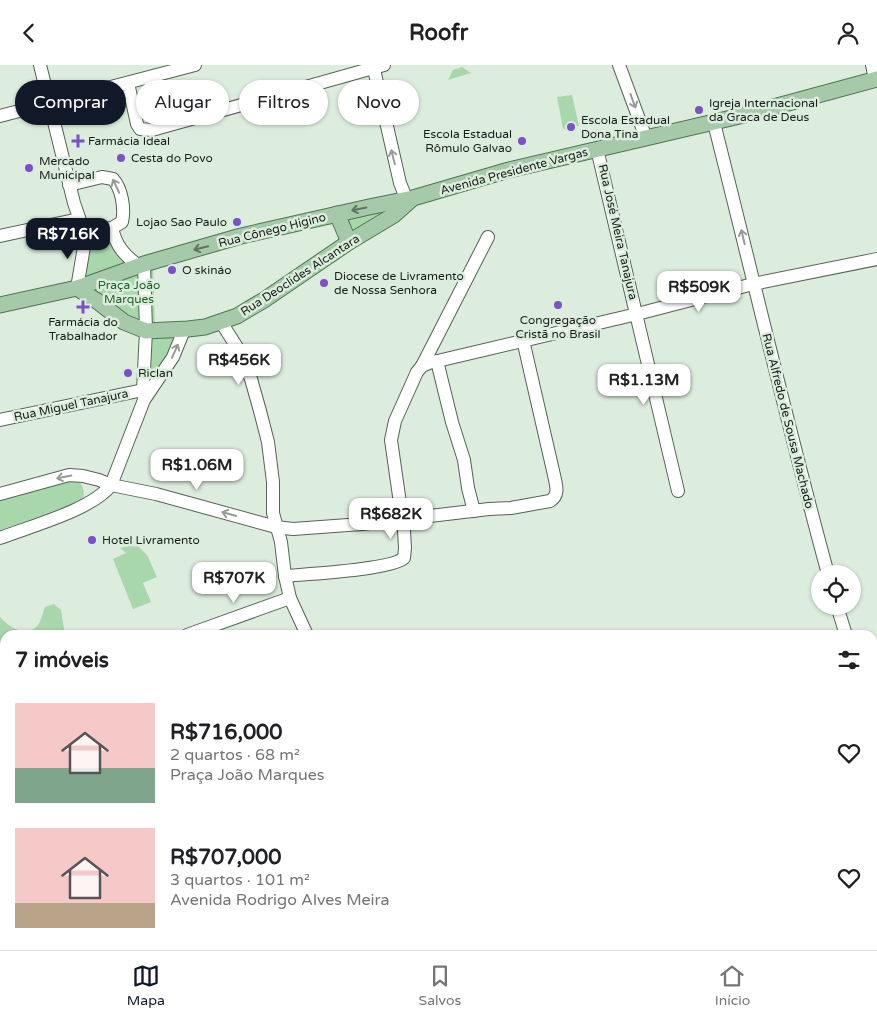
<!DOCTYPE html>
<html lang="pt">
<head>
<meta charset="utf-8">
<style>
	:root { --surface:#fff; --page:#f2f2f2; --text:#202124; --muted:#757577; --line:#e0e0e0; --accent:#111827 }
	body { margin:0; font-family:"Varela Round",sans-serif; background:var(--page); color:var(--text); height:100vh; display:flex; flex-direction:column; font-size:19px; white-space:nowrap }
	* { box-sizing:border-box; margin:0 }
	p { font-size:16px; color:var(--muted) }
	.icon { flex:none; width:28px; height:28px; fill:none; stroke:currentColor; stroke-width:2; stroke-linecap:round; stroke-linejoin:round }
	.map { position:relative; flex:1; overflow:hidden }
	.details { position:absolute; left:0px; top:565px; width:878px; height:320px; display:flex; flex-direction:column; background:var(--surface); border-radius:15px 15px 0 0; box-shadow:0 1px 4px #0004 }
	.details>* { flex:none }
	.guide { position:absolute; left:15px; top:15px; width:500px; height:45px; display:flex; gap:10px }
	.buttons { position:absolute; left:811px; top:500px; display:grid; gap:10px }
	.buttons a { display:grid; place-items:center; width:50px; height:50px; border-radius:50%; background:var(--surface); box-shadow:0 1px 4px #0004; font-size:25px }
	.price { position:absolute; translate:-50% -42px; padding:0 11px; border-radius:10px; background:#fff; color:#222; font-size:16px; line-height:32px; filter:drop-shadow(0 1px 2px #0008) }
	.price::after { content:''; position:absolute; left:50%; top:30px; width:15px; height:11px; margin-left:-8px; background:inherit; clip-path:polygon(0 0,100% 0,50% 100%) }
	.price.active { background:var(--accent); color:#fff }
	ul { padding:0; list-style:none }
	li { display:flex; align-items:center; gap:15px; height:125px; padding:0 15px }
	li span { display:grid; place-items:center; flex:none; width:140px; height:100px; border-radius:0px; color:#555 }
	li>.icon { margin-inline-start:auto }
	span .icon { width:60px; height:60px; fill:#fffc; stroke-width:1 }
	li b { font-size:21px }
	h2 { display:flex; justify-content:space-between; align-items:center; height:60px; padding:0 15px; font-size:21px }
	.pill { padding:0 18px; border-radius:22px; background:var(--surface); box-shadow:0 1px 4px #0004; font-size:18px; line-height:45px }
	.pill.active { background:var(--accent); color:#fff }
	header { display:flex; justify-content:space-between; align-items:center; height:65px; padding:0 15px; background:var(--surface); font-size:22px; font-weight:700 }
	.dock { display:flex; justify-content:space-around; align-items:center; height:70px; border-top:1px solid var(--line); background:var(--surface); font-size:14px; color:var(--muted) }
	.dock a { display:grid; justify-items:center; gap:2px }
	.dock .active { color:var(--accent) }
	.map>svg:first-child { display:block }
	.green { fill:#a9d7ac }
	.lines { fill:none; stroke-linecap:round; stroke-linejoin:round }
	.river { stroke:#6c9a70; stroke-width:19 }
	.minor-casing { stroke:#546355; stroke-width:14 }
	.major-casing { stroke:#4d7651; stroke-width:17 }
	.minor { stroke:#fff; stroke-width:12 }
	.major { stroke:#a6c9a9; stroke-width:15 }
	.oneway { stroke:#979a97 }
	.oneway2 { stroke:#5f7460 }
	.poi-dot { fill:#7c50c9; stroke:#dceddd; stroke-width:2 }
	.labels { text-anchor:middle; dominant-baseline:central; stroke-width:5; stroke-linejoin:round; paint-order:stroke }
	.poi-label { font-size:12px; fill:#181e18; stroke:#dceddd; text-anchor:start }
	.street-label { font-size:12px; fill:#181e18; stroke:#dceddd }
	.park-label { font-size:12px; fill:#1f612a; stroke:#dceddd }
</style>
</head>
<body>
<header><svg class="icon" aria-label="back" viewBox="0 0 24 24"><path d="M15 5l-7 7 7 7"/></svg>Roofr<svg class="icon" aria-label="person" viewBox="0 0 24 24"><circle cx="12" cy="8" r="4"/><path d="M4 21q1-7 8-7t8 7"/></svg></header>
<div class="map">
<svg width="877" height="885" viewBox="0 0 877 885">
	<rect width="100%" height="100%" fill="#dceddd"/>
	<g class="green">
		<path d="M462,2L471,8L448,15L453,5Z"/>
		<path d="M572,30L579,61L563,64L557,32Z"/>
		<path d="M392,143L352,169L346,151Z"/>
		<path d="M86,169L110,172C116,198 129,198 153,201L155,260L141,267L109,244L77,205Z"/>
		<path d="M153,268L177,271L152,323L143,310Z"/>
		<path d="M77,414C83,420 86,428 82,437L0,472V429Z"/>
		<path d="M131,480L135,482L137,480L147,490L157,512L143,518L151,537L133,544L113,494L126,488L120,483Z"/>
		<path d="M54,539L61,545L65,570H5V630L0,632V552C9,562 26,574 38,560C41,556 43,547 45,542Z"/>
		<path d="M5,789V880H197L189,885H0V791Z"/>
	</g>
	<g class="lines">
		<g class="river">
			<path d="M872,866L877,869"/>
			<path d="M221,885L228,880"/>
		</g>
		<g class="minor-casing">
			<g id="minor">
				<path d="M40,0L74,138L84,167L112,163L122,157C125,144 122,124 113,114L102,112L69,120"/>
				<path d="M373,0L400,118L408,138"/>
				<path d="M619,0L646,73"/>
				<path d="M872,0L875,14"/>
				<path d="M128,18L137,59L140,64L152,65L384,0"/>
				<path d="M0,51L195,0"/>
				<path d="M714,58C752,208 787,359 828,509"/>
				<path d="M597,84L678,426"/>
				<path d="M112,163C116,181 124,190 139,201"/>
				<path d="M0,171L79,154"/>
				<path d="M77,223L85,176L84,167"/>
				<path d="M221,257L240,287L251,314L260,346L268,377L273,417V448L281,477L285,511L290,533L307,570"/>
				<path d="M437,296L452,357L464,395L468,423L474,446"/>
				<path d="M422,301L488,172"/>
				<path d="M144,333L143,325L146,266L144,199"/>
				<path d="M0,355L143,325"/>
				<path d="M0,429L69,410L83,411L99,415L111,420L156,429L276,462L293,464L362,459L489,444L511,443L550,436C560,430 556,420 554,410L523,275"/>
				<path d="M0,473C31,461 92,445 111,420L144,335L173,292L184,265"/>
				<path d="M285,511C307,509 390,505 404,493L405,483L404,466L391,375L395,356L417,307L422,301L429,298L637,249L753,219L877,194"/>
				<path d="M837,541L846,570"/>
				<path d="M187,570L290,533"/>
				<path d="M0,642L5,640"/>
				<path d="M872,651L877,662"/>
				<path d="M0,700L5,715"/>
				<path d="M0,740L5,738"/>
				<path d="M488,880L491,885"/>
			</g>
		</g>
		<g class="major-casing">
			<g id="major">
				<path d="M337,149L349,177"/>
				<path d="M77,223L97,236L124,257L146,266L188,264L205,262L237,251L264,235L349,177L394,150L412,134"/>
				<path d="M0,240L77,223L144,199L241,171L369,142L413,133L509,105L744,50L877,14"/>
			</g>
		</g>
		<use href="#minor" class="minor"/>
		<use href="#major" class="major"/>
	</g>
	<defs><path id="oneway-shaft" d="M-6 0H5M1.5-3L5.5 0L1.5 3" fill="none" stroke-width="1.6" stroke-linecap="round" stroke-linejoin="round" transform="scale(1.25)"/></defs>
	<g class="oneway">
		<use href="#oneway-shaft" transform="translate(633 36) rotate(70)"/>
		<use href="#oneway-shaft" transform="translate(393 92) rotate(-104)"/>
		<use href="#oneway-shaft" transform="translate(116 121) rotate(-115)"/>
		<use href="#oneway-shaft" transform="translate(743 172) rotate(-103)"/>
		<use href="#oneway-shaft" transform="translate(175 286) rotate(-66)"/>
		<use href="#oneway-shaft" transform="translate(64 412) rotate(169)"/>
		<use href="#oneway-shaft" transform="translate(229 449) rotate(-164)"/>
	</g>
	<g class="oneway2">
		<use href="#oneway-shaft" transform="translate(359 144) rotate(168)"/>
		<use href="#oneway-shaft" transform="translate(201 183) rotate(166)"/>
	</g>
	<g class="poi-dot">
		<circle cx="699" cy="45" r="5"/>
		<circle cx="571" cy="62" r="5"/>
		<path d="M75.5 68.5h5v5h5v5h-5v5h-5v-5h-5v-5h5z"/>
		<circle cx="522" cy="76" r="5"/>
		<circle cx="121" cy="93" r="5"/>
		<circle cx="29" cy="103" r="5"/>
		<circle cx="237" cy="157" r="5"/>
		<circle cx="172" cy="205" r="5"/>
		<circle cx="324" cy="218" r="5"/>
		<circle cx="558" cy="240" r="5"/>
		<path d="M80.5 234.5h5v5h5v5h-5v5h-5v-5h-5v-5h5z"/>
		<circle cx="128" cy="308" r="5"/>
		<circle cx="92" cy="475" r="5"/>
	</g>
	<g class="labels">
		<g class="poi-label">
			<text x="709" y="38">Igreja Internacional<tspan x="709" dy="14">da Graca de Deus</tspan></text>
			<text x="581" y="55">Escola Estadual<tspan x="581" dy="14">Dona Tina</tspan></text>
			<text x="512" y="69" text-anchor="end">Escola Estadual<tspan x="512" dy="14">Rômulo Galvao</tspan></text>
			<text x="88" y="76">Farmácia Ideal</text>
			<text x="131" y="93">Cesta do Povo</text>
			<text x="39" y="96">Mercado<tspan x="39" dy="14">Municipal</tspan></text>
			<text x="227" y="157" text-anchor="end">Lojao Sao Paulo</text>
			<text x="182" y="205">O skináo</text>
			<text x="334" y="211">Diocese de Livramento<tspan x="334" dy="14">de Nossa Senhora</tspan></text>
			<text x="558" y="255" text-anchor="middle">Congregação<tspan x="558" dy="14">Cristã no Brasil</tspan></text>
			<text x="83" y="257" text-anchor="middle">Farmácia do<tspan x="83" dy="14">Trabalhador</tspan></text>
			<text x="138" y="308">Riclan</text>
			<text x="102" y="475">Hotel Livramento</text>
		</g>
		<g class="street-label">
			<text transform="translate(514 106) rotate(-15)">Avenida Presidente Vargas</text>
			<text transform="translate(272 165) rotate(-14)">Rua Cônego Higino</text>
			<text transform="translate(618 167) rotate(77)">Rua José Meira Tanajura</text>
			<text transform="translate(300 210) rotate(-33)">Rua Deoclides Alcantara</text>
			<text transform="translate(71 340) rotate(-12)">Rua Miguel Tanajura</text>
			<text transform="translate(788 356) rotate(76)">Rua Alfredo de Sousa Machado</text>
		</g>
		<g class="park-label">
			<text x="129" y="220">Praça João<tspan x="129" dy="14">Marques</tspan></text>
		</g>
	</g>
</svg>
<div class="buttons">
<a><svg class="icon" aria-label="locate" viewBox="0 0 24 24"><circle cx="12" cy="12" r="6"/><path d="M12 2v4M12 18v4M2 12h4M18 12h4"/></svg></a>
</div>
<b class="price active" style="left:68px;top:195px">R$716K</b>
<b class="price" style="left:699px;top:248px">R$509K</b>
<b class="price" style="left:239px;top:321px">R$456K</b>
<b class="price" style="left:644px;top:341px">R$1.13M</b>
<b class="price" style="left:197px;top:426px">R$1.06M</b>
<b class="price" style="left:391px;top:475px">R$682K</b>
<b class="price" style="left:234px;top:539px">R$707K</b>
<div class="guide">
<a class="pill active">Comprar</a>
<a class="pill">Alugar</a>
<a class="pill">Filtros</a>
<a class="pill">Novo</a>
</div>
<section class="details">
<h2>7 imóveis<svg class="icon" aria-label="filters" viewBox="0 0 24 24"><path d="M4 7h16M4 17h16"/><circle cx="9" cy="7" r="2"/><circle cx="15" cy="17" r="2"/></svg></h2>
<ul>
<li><span style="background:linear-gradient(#f6c9c9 65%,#7fa58c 0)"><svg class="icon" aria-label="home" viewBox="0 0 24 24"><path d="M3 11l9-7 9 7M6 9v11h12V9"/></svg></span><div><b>R$716,000</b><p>2 quartos · 68 m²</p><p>Praça João Marques</p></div><svg class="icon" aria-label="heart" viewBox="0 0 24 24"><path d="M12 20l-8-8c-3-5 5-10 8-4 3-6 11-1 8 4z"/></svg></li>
<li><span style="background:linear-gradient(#f6c9c9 75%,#b9a48a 0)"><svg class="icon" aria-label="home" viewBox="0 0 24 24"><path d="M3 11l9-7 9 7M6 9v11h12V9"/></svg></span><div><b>R$707,000</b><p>3 quartos · 101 m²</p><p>Avenida Rodrigo Alves Meira</p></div><svg class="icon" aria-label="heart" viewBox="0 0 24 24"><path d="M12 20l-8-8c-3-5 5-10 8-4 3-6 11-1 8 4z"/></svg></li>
</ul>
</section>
</div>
<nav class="dock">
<a class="active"><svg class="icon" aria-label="map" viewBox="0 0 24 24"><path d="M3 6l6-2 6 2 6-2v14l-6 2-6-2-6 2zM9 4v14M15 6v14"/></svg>Mapa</a>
<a><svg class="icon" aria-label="saved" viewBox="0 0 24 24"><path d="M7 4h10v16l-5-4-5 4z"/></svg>Salvos</a>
<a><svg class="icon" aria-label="home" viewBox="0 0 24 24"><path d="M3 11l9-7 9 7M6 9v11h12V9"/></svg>Início</a>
</nav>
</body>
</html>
